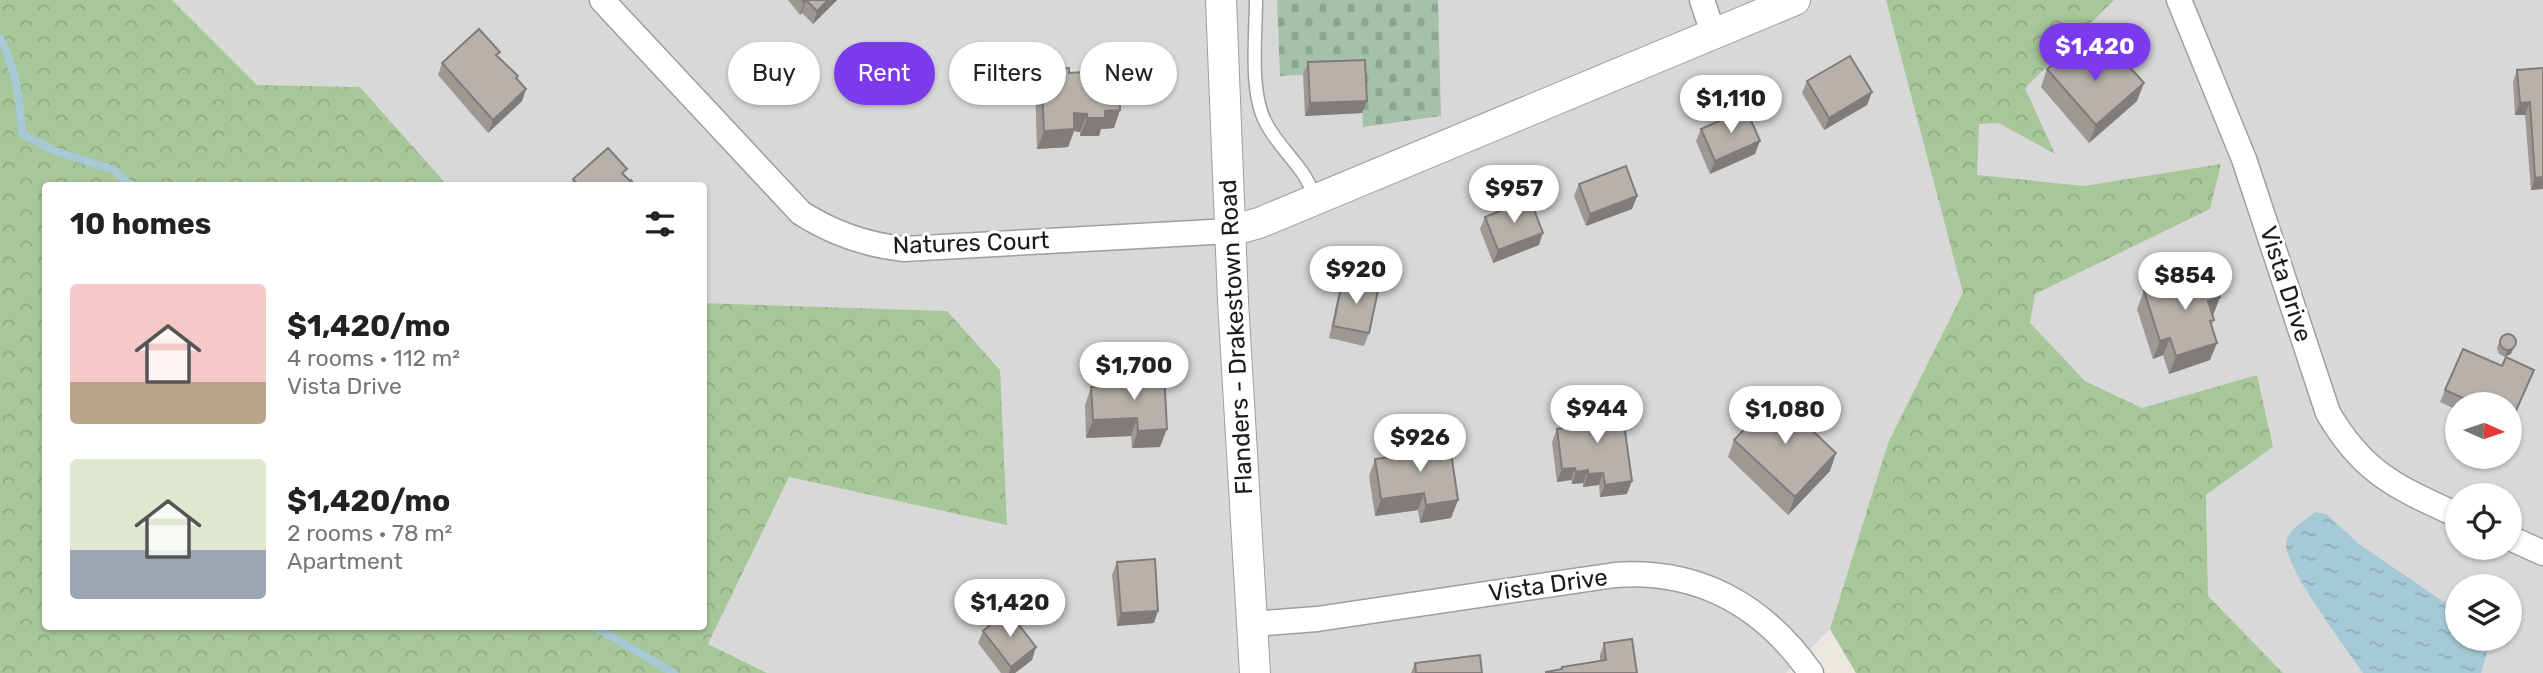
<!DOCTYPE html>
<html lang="en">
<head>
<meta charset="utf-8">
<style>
	:root { --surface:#fff; --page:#f6f6f6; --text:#222; --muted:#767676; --accent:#7c3aed }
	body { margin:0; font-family:Rubik,sans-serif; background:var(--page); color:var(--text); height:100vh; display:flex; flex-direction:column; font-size:26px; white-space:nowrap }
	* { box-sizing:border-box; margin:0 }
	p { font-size:23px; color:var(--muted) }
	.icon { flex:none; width:38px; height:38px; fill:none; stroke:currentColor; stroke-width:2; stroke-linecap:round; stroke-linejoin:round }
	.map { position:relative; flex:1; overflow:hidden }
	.side { position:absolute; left:42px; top:182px; width:665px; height:448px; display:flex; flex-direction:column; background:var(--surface); border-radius:7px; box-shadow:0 2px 5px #0004 }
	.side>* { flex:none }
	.banner { position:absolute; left:728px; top:42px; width:665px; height:63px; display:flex; gap:14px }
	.needle { width:46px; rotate:93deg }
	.fabs { position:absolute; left:2445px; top:392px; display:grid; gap:14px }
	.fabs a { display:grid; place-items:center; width:77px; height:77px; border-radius:50%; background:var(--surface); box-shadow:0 2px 5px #0004; font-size:35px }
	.price { position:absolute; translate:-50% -60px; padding:0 16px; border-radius:24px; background:#fff; color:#222; font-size:23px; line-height:46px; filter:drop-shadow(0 2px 4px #0008) }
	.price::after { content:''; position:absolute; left:50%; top:42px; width:21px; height:16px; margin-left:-10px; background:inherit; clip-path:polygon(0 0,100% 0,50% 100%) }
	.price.current { background:var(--accent); color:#fff }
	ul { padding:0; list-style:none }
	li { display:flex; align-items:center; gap:21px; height:175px; padding:0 28px }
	li span { display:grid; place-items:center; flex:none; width:196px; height:140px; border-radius:7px; color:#555 }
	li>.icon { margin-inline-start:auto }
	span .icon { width:84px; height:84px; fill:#fffc; stroke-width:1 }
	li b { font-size:30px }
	h2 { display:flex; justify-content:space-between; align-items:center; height:84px; padding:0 28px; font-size:30px }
	.tag { padding:0 24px; border-radius:32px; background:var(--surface); box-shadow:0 2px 5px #0004; font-size:24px; line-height:63px }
	.tag.current { background:var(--accent); color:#fff }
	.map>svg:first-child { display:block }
	.residential { fill:#d9d8d8; fill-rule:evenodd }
	.forest { fill:url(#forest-crowns) }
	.cemetery { fill:url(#cemetery-stones) }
	.water { fill:url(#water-ripples) }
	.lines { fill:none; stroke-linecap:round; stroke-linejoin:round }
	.stream { stroke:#a5cad5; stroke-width:8 }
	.service-casing { stroke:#9f9f9f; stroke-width:15 }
	.minor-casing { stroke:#9f9f9f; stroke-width:27 }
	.tertiary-casing { stroke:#9f9f9f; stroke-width:32 }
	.service { stroke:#fff; stroke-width:12 }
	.minor { stroke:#fff; stroke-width:24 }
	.tertiary { stroke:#fff; stroke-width:30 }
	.wall { fill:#9e9893 }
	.shaded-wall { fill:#817c78 }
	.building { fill:#b8b1ab; stroke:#817c78; stroke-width:2 }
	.labels { text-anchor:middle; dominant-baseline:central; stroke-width:6; stroke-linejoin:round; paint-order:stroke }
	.street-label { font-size:24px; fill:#1b1b1b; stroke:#fff }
</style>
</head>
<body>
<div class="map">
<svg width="2543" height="673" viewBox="0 0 2543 673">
	<defs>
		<pattern id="forest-crowns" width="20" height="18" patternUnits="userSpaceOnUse" patternTransform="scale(1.75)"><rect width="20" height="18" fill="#a7c69a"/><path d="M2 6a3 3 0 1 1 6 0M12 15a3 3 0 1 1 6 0" fill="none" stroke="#8faa84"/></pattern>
		<pattern id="cemetery-stones" width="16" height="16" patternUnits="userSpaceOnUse" patternTransform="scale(1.75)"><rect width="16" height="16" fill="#a5c2a9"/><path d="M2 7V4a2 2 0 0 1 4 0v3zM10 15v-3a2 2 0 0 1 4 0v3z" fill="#8da691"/></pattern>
		<pattern id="water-ripples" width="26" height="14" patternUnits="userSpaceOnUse" patternTransform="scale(1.75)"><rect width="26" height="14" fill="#a5cad5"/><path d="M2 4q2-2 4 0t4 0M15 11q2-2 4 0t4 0" fill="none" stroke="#8dadb6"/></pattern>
	</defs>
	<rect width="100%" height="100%" fill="#ebe8e1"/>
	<path class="residential" d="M172,0H2543V673H2283L2208,596L2206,495L2273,447L2257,375L2142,408L2085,381L2030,324L1888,443L1830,629L1786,673H767L708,644L789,477L1006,524L947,311L704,303V186L447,185L360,87L257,85ZM2457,404H2510V457H2457ZM2457,495H2510V548H2457ZM2457,586H2510V639H2457Z"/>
	<g class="forest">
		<path d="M0,0H172L257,85L360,87L447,185L46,186V626H704V303L947,311L1000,370L1007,525L789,477L708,644L767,673H0Z"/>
		<path d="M1886,0H2114L2025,88L2055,154L1999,123L1979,124L1977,175L2084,186L2221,164L2210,209L2035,294L2030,323L2085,381L2142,408L2257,375L2273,447L2206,495L2208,596L2283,673H1856L1830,629L1888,443L1963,293Z"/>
	</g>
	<path class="cemetery" d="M1277,0H1438L1441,116L1363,127L1360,72L1280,76Z"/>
	<path class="water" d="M2315,512L2326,514L2359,544L2457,611V639H2488V649L2481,673H2363C2347,649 2284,567 2286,543C2287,530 2307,519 2315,512Z"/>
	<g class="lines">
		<g class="stream">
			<path d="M0,38C16,68 20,100 22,134L55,151L114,170L131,186"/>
			<path d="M593,626L674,673"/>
		</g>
		<g class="service-casing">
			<path id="service" d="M1256,0C1256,36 1249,92 1266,123C1280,151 1308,169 1315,200"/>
		</g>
		<g class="minor-casing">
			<g id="minor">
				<path d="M602,0L801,213C834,234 866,245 904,249L1230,231"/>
				<path d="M1702,0L1713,33"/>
				<path d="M2179,0L2244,159L2328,413C2363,473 2396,487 2457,515"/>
				<path d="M2510,538L2543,553"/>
				<path d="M1252,624L1317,619L1615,575C1698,569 1763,605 1811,673"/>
			</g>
		</g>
		<g class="tertiary-casing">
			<g id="tertiary">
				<path d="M1221,0L1233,301L1255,673"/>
				<path d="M1230,231L1259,223L1795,0"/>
			</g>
		</g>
		<use href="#service" class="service"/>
		<use href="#minor" class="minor"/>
		<use href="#tertiary" class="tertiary"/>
	</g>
	<g class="wall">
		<path d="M788,0H837L813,24L802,13L800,15Z"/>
		<path d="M498,57L518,76L517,79L526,89L522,101L488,133L438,75L442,63Z"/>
		<path d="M1308,62L1362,113L1305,116L1303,74Z"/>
		<path d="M2543,68V189L2531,190L2525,115H2515L2513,82L2517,70Z"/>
		<path d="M1041,69L1069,73L1120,110L1114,128L1101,129L1099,136H1080V132L1074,131L1068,147L1037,149L1035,87Z"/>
		<path d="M2047,69L2097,71L2137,101L2089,143L2041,87Z"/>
		<path d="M1807,81L1872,92L1867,105L1824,130L1802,93Z"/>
		<path d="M1701,129L1755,154L1710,174L1696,141Z"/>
		<path d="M625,176L635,186H571L573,179Z"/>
		<path d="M1579,184L1637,196L1632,209L1586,226L1574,196Z"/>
		<path d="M1485,217L1539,245L1493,263L1480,229Z"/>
		<path d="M1343,278L1369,333L1364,346L1329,338L1339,291Z"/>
		<path d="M2144,291L2220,297L2213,315L2210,360L2169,374L2163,355L2153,359L2137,309Z"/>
		<path d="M2502,335L2511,354L2505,357L2499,354L2497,348Z"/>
		<path d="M2502,366L2534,370L2529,382L2510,404H2457V410L2440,402L2445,390Z"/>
		<path d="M1135,373L1160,447L1132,448L1131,436L1086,438L1085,405L1091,387L1131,385Z"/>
		<path d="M1571,414L1627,494L1600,497L1599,485L1583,487V483L1572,484L1571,480L1557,482L1552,442L1557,429L1566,428Z"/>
		<path d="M1734,440L1830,471L1788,515L1728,457Z"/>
		<path d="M1417,443L1458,500L1451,518L1420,523L1418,510L1375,516L1369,476L1375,459L1413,453Z"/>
		<path d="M1117,562L1154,623L1117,626L1112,575Z"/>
		<path d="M983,631L1032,660L1015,673H1001L978,643Z"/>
		<path d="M1604,643L1637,673H1545L1546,672L1561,669L1562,667L1600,661V655Z"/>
		<path d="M1415,663L1482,673H1411Z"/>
	</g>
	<g class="shaded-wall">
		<path d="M806,0L802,13L800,15L804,2Z"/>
		<path d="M828,0H837L813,24L817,11Z"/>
		<path d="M2144,83L2137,101L2089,143L2096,125Z"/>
		<path d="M526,89L522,101L488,133L493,120Z"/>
		<path d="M1872,92L1867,105L1824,130L1829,118Z"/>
		<path d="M1367,101L1362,113L1305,116L1310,103Z"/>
		<path d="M2530,102L2525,115H2515L2520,103Z"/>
		<path d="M1120,110L1114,128L1101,129L1099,136H1080L1087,118L1105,111Z"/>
		<path d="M1074,113L1087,114L1080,132L1074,131L1068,147L1037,149L1044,131Z"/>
		<path d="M1760,141L1755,154L1710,174L1715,161Z"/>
		<path d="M2543,177V189L2531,190L2535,178Z"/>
		<path d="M1637,196L1632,209L1586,226L1590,214Z"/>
		<path d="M1543,233L1539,245L1493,263L1498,250Z"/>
		<path d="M2220,297L2213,315L2202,319L2208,301Z"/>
		<path d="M2170,338L2163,355L2153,359L2160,341Z"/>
		<path d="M2516,342L2511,354L2505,357L2507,350Z"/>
		<path d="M2217,343L2210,360L2169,374L2176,356Z"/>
		<path d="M2534,370L2529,382L2510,426V424Z"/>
		<path d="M1137,418L1131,436L1086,438L1093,420Z"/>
		<path d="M1167,429L1160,447L1132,448L1138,431Z"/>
		<path d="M1836,453L1830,471L1788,515L1795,497Z"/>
		<path d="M1575,468L1571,480L1557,482L1562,469Z"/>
		<path d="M1588,470L1583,483L1572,484L1576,472Z"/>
		<path d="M1603,473L1599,485L1583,487L1588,474Z"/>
		<path d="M1632,481L1627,494L1600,497L1605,485Z"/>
		<path d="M1424,493L1418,510L1375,516L1381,499Z"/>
		<path d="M1458,500L1451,518L1420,523L1426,505Z"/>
		<path d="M1158,611L1154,623L1117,626L1121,613Z"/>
		<path d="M1036,647L1032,660L1015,673H1009L1011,667Z"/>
	</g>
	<g class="building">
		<path d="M802,0H828L817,11L806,0L804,2Z"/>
		<path d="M479,29L500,52L496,55L518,76L516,78L526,89L493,120L442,63Z"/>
		<path d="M2075,45L2097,71L2117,53L2144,83L2096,125L2047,69Z"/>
		<path d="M1850,56L1872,92L1829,118L1807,81Z"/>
		<path d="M1365,60L1367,101L1310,103L1308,62Z"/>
		<path d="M1069,68V73L1118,70L1120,110L1105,111V118H1087V114L1074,113V129L1044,131L1041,69Z"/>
		<path d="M2543,68V177L2535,178L2530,102L2520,103L2517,70Z"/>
		<path d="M1746,109L1760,141L1715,161L1701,129Z"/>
		<path d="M608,148L627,169L622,173L630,181L631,180L635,186H579L573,179Z"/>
		<path d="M1626,166L1637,196L1590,214L1579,184Z"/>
		<path d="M1530,199L1543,233L1498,250L1485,217Z"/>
		<path d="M2211,270L2220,297L2208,301L2214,320L2210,321L2217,343L2176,356L2170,338L2160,341L2144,291Z"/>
		<path d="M1343,278L1379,286L1369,333L1333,326Z"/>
		<circle cx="2508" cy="342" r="8"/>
		<path d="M2463,349L2502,366L2506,357L2534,370L2510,424V404H2469L2470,401L2445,390Z"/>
		<path d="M1164,372L1167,429L1138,431L1137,418L1093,420L1091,387L1136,385L1135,373Z"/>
		<path d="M1776,396L1836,453L1795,497L1734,440Z"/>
		<path d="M1617,405L1622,410L1632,481L1605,485L1603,473L1588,474V470L1576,472L1575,468L1562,469L1557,429L1569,427V425L1572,424L1571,414Z"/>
		<path d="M1449,439L1458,500L1426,505L1424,493L1381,499L1375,459L1419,453L1417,443Z"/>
		<path d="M1155,559L1158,611L1121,613L1117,562Z"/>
		<path d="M1008,611L1036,647L1011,667L983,631Z"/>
		<path d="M1632,639L1637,673H1546V672L1562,669V667L1606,660L1604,643Z"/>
		<path d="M1480,655L1482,673H1416L1415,663Z"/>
	</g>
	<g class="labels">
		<g class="street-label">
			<text transform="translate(971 243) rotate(-2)">Natures Court</text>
			<text transform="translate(2286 284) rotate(72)">Vista Drive</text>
			<text transform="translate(1236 337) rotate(-93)">Flanders - Drakestown Road</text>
			<text transform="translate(1548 585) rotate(-8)">Vista Drive</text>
		</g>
	</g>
</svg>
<div class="fabs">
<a><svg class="needle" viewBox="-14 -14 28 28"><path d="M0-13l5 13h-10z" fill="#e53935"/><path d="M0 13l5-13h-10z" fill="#767676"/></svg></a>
<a><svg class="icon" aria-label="locate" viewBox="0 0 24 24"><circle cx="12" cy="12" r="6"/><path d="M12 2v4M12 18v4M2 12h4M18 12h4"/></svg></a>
<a><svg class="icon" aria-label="layers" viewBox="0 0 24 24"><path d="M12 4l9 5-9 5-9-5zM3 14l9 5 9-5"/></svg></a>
</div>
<b class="price current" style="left:2095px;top:83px">$1,420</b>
<b class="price" style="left:1731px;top:135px">$1,110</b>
<b class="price" style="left:1514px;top:225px">$957</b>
<b class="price" style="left:1356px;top:306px">$920</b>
<b class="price" style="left:2185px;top:312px">$854</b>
<b class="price" style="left:1134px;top:402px">$1,700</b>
<b class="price" style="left:1597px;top:445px">$944</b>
<b class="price" style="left:1785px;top:446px">$1,080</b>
<b class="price" style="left:1420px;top:474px">$926</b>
<b class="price" style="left:1010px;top:639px">$1,420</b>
<div class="banner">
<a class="tag">Buy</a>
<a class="tag current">Rent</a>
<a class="tag">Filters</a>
<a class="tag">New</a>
</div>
<section class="side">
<h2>10 homes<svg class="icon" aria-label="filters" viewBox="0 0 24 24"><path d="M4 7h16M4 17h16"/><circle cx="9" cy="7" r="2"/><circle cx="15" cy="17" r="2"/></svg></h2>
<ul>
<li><span style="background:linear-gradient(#f6c9c9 70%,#b9a48a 0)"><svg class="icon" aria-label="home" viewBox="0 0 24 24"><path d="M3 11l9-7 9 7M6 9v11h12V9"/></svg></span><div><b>$1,420/mo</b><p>4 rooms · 112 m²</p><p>Vista Drive</p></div></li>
<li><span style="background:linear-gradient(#dfe7d0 65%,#9aa5b1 0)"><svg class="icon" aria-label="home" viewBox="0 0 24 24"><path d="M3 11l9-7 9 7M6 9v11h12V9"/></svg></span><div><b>$1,420/mo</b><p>2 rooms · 78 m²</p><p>Apartment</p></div></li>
</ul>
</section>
</div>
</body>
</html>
